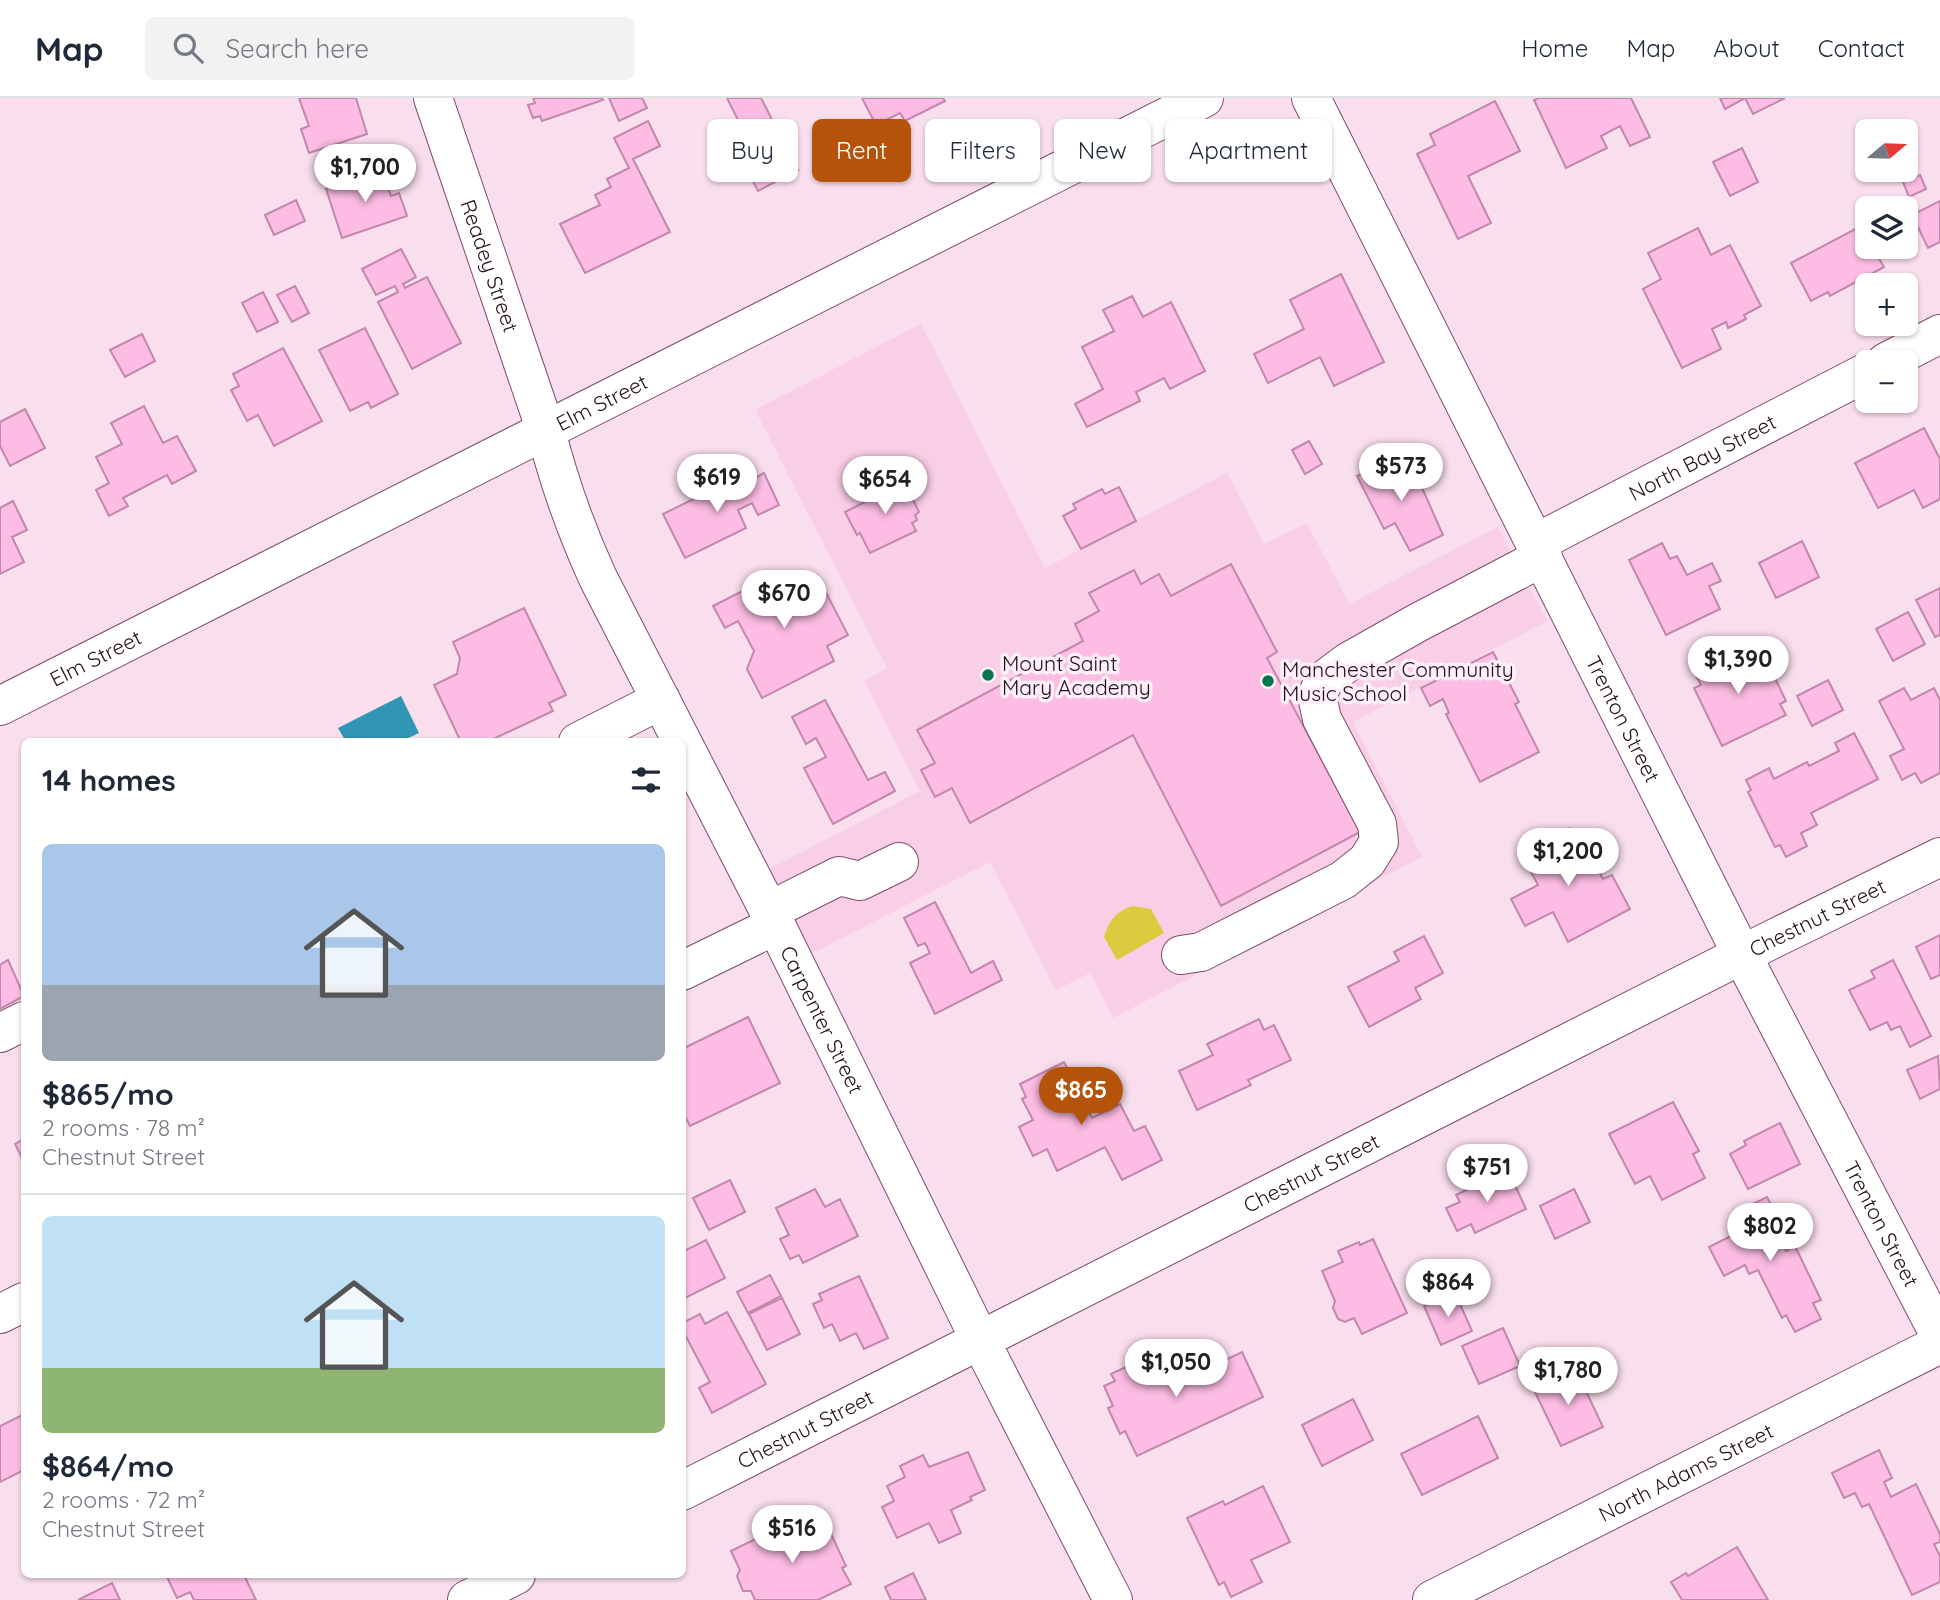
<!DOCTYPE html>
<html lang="en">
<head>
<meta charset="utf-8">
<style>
	:root { --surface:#fff; --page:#f2f2f3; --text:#1f2937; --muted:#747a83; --line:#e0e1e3; --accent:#b45309 }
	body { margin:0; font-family:Quicksand,sans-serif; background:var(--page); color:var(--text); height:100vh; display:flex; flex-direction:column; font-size:26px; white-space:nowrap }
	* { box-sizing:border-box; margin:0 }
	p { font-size:23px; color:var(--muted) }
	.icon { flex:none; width:38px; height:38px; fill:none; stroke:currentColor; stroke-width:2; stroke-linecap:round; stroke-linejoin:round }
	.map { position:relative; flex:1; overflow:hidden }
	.side { position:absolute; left:21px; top:640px; width:665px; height:840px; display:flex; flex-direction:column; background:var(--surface); border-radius:10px; box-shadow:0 2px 5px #0004 }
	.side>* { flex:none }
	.banner { position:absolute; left:707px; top:21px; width:665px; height:63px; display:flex; gap:14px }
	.needle { width:46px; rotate:71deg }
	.fabs { position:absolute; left:1855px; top:21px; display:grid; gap:14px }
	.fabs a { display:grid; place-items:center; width:63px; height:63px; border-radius:10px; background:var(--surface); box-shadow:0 2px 5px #0004; font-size:35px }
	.price { position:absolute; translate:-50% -60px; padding:0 16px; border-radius:24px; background:#fff; color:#222; font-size:23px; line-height:46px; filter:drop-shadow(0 2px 4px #0008) }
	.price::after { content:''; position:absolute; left:50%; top:42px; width:21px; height:16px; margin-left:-10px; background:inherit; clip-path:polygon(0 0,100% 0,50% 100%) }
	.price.active { background:var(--accent); color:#fff }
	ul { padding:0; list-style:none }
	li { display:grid; align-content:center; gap:14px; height:371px; padding:0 21px }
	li+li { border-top:2px solid var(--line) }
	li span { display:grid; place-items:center; height:217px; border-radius:10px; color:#555 }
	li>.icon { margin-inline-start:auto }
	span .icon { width:126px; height:126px; fill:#fffc; stroke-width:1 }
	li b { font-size:30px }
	h2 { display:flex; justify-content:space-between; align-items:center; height:84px; padding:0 21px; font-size:30px }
	.pill { padding:0 24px; border-radius:10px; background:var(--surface); box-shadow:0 2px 5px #0004; font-size:24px; line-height:63px }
	.pill.active { background:var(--accent); color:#fff }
	header { display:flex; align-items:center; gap:42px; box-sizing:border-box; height:98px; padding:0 35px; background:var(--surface); border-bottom:2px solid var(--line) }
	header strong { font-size:33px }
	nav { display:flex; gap:38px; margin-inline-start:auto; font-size:24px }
	.search { width:490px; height:63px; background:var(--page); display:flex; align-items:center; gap:18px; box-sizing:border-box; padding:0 24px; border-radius:10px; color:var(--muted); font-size:26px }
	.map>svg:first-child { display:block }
	.built { fill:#f9cee7 }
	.green { fill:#dccb3f }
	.water { fill:#3096b4 }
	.building { fill:#fcbce3; stroke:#c387ac; stroke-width:2 }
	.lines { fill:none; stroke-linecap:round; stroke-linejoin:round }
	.minor-casing { stroke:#814b6e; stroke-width:40 }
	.minor { stroke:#fff; stroke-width:38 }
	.poi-dot { fill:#057650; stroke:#fdf0f7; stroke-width:2.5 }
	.labels { text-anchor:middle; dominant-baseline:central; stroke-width:7; stroke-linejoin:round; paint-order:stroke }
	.street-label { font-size:21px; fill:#240e1c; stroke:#fdf0f7 }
	.poi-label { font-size:21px; fill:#240e1c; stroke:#fdf0f7; text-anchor:start }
</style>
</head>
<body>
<header>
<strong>Map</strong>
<div class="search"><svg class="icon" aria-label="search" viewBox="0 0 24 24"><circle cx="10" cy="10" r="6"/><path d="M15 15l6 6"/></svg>Search here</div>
<nav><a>Home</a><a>Map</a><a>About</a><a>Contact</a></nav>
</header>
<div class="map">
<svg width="1940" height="1502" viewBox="0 0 1940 1502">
	<rect width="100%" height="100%" fill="#f9deed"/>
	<path class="built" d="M921,226L1045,470L1227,375L1264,446L1307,425L1349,506L1498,429L1547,523L1353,624L1422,759L1113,920L1090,875L1056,892L990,764L795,864L752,780L920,693L864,583L887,570L755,312Z"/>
	<path class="green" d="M1132,808L1151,811L1164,835L1117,862L1104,839C1109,822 1116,814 1132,808Z"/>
	<path class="water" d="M401,598L419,635L400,644H346L338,630Z"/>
	<g class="building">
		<path d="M299,0H356L367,36L309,55L301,31L309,28Z"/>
		<path d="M533,0H602L603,2L542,23L540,18L533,20L528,7L535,5Z"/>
		<path d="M609,0H642L647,10L619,23Z"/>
		<path d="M727,0H761L798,72L758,93L745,68L738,72L722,41L742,30Z"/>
		<path d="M862,0H943L945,3L905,23L900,15L876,27Z"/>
		<path d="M1539,0H1631L1650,39L1630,48L1620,28L1601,38L1607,50L1566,70L1534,2Z"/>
		<path d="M1720,0H1785L1753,16L1745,0L1725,11Z"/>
		<path d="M1495,3L1520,53L1468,78L1491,125L1458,141L1417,56L1435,47L1430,36Z"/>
		<path d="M648,23L660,48L633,61L670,134L585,175L560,126L600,107L595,97L611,89L607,81L629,70L614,40Z"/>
		<path d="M1742,50L1758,84L1730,98L1713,64Z"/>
		<path d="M382,72L391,98L399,95L407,118L342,140L326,91Z"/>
		<path d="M1920,77L1926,91L1909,99L1903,84Z"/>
		<path d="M296,102L305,123L274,137L265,117Z"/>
		<path d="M1940,103V144L1928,150L1912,117Z"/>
		<path d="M1861,128L1867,139V149H1872L1884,169L1830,198L1828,194L1811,203L1791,165Z"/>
		<path d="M1698,130L1711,157L1730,147L1761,208L1744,217L1746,221L1728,230L1726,224L1712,231L1721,251L1682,270L1643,191L1661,181L1648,155Z"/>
		<path d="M401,151L416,179L403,186L405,190L427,179L461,245L412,271L378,204L398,194L395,188L376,197L362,171Z"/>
		<path d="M1341,176L1384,264L1334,288L1320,259L1268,285L1254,256L1304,231L1290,202Z"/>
		<path d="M295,188L309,215L292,224L277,197Z"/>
		<path d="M263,194L278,224L257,234L242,205Z"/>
		<path d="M1132,198L1143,219L1171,204L1205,273L1170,291L1164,280L1136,294L1140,303L1087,329L1075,306L1103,291L1082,249L1114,233L1103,212Z"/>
		<path d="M365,230L398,296L371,310L368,304L350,313L319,252Z"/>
		<path d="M142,236L155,263L125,279L110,252Z"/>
		<path d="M283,250L322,323L274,348L258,317L247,323L231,292L239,288L233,276Z"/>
		<path d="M144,308L163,345L177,338L196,373L172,386L167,377L123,400L128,408L109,418L96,392L109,385L96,359L122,346L111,325Z"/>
		<path d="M25,311L45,350L10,368L0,348V324Z"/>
		<path d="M1924,330L1940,361V401L1923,410L1914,392L1878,410L1855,365Z"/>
		<path d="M1309,343L1322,366L1305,376L1292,352Z"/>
		<path d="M1397,358L1406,374L1409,373L1416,387L1420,385L1443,437L1410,453L1395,425L1384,431L1357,378Z"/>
		<path d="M764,375L779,407L758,417L752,405L738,412L746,430L685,460L663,416L724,386L729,395Z"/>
		<path d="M902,379L919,414L915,417L917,422L912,425L916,433L870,455L860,435L857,437L845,414L865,404L862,399Z"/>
		<path d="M1119,389L1136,423L1081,451L1063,418L1076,411L1073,406L1102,391L1105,396Z"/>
		<path d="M13,403L27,432L12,439L24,464L0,476V410Z"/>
		<path d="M1802,443L1819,479L1776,500L1759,465Z"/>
		<path d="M1662,445L1670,461L1677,458L1687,477L1712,465L1721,483L1709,488L1720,511L1666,537L1629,462Z"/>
		<path d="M1231,466L1277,554L1267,560L1360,734L1221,808L1133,637L970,725L952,690L935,699L921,672L935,665L917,632L1083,543L1075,526L1099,513L1089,495L1134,472L1141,486L1159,476L1171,498Z"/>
		<path d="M774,477L783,495L817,477L848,537L827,548L834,563L762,600L747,571L754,553L738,523L725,530L713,508Z"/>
		<path d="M1940,490V537L1935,539L1916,502Z"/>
		<path d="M524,510L566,597L549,605L553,613L487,644H461L434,587L457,576L460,560L453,544Z"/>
		<path d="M1908,514L1925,546L1893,563L1876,531Z"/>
		<path d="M1746,546L1750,553L1736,560L1740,568L1757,560L1768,581L1774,578L1786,603L1780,606L1786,617L1722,648L1694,590L1701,587L1693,572Z"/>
		<path d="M1493,554L1519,604L1515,606L1539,654L1480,684L1446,616L1449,615L1443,601L1430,608L1421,590Z"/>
		<path d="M1828,582L1843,612L1812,628L1797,598Z"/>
		<path d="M1904,590L1911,602L1934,590L1940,602V675L1921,685L1915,675L1902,682L1890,658L1904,651L1879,603Z"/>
		<path d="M825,602L868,682L885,674L895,693L833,726L804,670L826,659L816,640L806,646L792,619Z"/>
		<path d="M1854,635L1878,681L1811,715L1817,727L1801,735L1807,748L1786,759L1780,747L1775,749L1748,694L1751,692L1746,682L1769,670L1774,681L1807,664L1809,668L1839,653L1835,645Z"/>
		<path d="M1570,730L1579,748L1582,747L1590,762L1592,760L1603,781L1612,777L1630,811L1568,844L1553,814L1525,828L1511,801L1538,787L1521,755Z"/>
		<path d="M935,804L971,875L993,863L1002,882L935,916L910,865L930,855L925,845L918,848L904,820Z"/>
		<path d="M1940,837V877L1931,881L1916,849Z"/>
		<path d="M1424,838L1443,875L1415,890L1421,901L1369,929L1348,889L1399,863L1394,854Z"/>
		<path d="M8,862L24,898L0,911V867Z"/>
		<path d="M1893,862L1931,938L1910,949L1900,928L1891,932L1887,924L1870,932L1849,892L1875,880L1871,873Z"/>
		<path d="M748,919L780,985L690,1028L682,1013V951Z"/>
		<path d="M1259,921L1264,932L1274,927L1291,962L1248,982L1251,987L1197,1012L1179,973L1213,957L1207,946Z"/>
		<path d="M1938,958L1940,991L1920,1001L1907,972Z"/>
		<path d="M1064,964L1092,1020L1120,1006L1134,1033L1145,1028L1162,1062L1122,1082L1105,1049L1057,1073L1047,1051L1033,1058L1019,1029L1033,1022L1022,1001L1026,999L1020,986Z"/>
		<path d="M1673,1004L1699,1053L1693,1056L1705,1080L1662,1102L1650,1078L1635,1086L1609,1036Z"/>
		<path d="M1780,1025L1800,1066L1748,1091L1730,1056L1746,1047L1744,1043Z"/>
		<path d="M24,1041V1064L15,1046Z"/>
		<path d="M1508,1072L1526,1111L1475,1135L1471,1126L1457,1133L1446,1110L1460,1104L1456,1097Z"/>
		<path d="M730,1082L745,1114L709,1132L693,1100Z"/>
		<path d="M815,1091L825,1109L840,1101L858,1138L803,1165L799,1157L790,1161L780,1141L789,1137L776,1110Z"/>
		<path d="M1574,1091L1590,1124L1555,1141L1540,1108Z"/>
		<path d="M1767,1099L1785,1134L1778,1137L1786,1153L1795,1148L1821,1202L1813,1205L1821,1221L1795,1234L1786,1217L1782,1220L1758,1172L1749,1176L1745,1167L1724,1178L1709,1149L1741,1133L1732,1116Z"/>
		<path d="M1373,1141L1407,1215L1362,1236L1354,1220L1345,1224L1338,1221L1333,1210L1335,1203L1322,1173L1343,1164L1338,1153L1359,1144L1360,1147Z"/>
		<path d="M706,1142L725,1180L683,1201L682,1154Z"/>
		<path d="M770,1177L781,1198L748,1215L737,1194Z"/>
		<path d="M859,1178L888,1240L864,1251L856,1235L840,1243L832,1226L824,1230L813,1206L822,1202L819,1196Z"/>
		<path d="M1455,1195L1472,1233L1441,1247L1424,1208Z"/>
		<path d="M782,1200L800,1236L767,1252L749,1216Z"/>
		<path d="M727,1214L766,1286L712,1315L699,1290L710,1284L682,1231V1225L700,1216L705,1226Z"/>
		<path d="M1503,1230L1520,1268L1479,1286L1462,1248Z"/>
		<path d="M1162,1252L1177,1285L1242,1254L1263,1299L1137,1358L1125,1333L1120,1336L1108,1310L1113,1308L1104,1288L1115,1283L1111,1276Z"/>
		<path d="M1575,1270L1603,1329L1561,1348L1533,1290Z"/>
		<path d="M1353,1301L1373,1342L1322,1368L1302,1327Z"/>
		<path d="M24,1316V1372L0,1384V1328Z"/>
		<path d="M1478,1318L1498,1360L1422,1397L1401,1356Z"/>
		<path d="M1879,1352L1892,1380L1884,1384L1891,1399L1916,1386L1940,1436V1444L1934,1446L1940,1458V1484L1912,1497L1869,1406L1862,1409L1855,1395L1844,1400L1832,1375Z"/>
		<path d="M968,1354L985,1392L970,1399L972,1402L951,1412L961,1435L939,1445L929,1425L897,1440L882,1409L894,1403L887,1388L905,1379L900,1368L923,1357L929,1369Z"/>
		<path d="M1263,1388L1290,1444L1251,1462L1262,1484L1231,1499L1224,1484L1219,1487L1187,1420L1223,1403L1225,1407Z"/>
		<path d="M824,1421L846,1468L842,1470L851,1486L818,1502H755L751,1493H743L737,1478L740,1472L731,1453L790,1424L795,1435Z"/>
		<path d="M1737,1449L1768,1502H1682L1671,1484L1686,1475L1688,1478Z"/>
		<path d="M913,1475L926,1502H891L885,1489Z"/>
		<path d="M166,1477H244L256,1502H194L190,1494L177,1500Z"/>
		<path d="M112,1485L120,1502H78Z"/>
	</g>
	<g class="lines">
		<g class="minor-casing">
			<g id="minor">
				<path id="s1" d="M433,0L546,333C559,384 576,432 598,480L769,813L980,1242L1113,1502"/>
				<path id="s2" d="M1311,0L1742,857L1940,1238"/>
				<path d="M1886,264L1940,236"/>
				<path id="s3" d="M1536,445L1867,274"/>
				<path id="s4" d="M0,608L1204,0"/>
				<path d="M578,644L661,602"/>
				<path d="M769,813L839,778L860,783L899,764"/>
				<path d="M1181,857L1201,854L1343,782L1367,763L1379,744L1377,726L1322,621L1317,598L1324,582L1348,564L1417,525L1543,459"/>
				<path d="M682,873L776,827"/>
				<path d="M0,935L24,923"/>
				<path d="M0,1216L24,1204"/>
				<path id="s5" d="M682,1393L1773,841L1940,759"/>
				<path d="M467,1502L516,1477"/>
				<path id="s6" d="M1432,1502L1940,1246"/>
			</g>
		</g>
		<use href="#minor" class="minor"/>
	</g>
	<g class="poi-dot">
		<circle cx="988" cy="577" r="7"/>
		<circle cx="1268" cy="583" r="7"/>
	</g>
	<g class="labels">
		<g class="street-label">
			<text stroke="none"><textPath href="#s1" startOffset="177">Readey Street</textPath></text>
			<text stroke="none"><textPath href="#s4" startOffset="674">Elm Street</textPath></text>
			<text stroke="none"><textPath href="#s3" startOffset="187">North Bay Street</textPath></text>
			<text stroke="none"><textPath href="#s4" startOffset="107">Elm Street</textPath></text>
			<text stroke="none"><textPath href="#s2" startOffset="695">Trenton Street</textPath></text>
			<text stroke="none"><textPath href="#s5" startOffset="1272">Chestnut Street</textPath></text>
			<text stroke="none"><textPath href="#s1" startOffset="1003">Carpenter Street</textPath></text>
			<text stroke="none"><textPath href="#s5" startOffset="705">Chestnut Street</textPath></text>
			<text stroke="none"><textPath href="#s2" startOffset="1262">Trenton Street</textPath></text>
			<text stroke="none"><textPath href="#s5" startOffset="138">Chestnut Street</textPath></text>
			<text stroke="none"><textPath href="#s6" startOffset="284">North Adams Street</textPath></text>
		</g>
		<g class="poi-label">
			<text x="1002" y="565">Mount Saint<tspan x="1002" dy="24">Mary Academy</tspan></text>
			<text x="1282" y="571">Manchester Community<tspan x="1282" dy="24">Music School</tspan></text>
		</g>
	</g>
</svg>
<div class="fabs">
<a><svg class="needle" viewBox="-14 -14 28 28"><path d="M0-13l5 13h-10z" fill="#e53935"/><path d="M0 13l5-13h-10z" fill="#747a83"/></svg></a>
<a><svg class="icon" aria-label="layers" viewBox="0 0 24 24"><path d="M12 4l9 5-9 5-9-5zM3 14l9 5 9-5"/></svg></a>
<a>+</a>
<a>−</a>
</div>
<b class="price" style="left:365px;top:106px">$1,700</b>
<b class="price" style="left:1401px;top:405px">$573</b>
<b class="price" style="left:717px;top:416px">$619</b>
<b class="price" style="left:885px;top:418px">$654</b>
<b class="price" style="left:784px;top:532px">$670</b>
<b class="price" style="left:1738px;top:598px">$1,390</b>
<b class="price" style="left:1568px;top:790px">$1,200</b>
<b class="price active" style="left:1081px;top:1029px">$865</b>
<b class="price" style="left:1487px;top:1106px">$751</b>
<b class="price" style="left:1770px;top:1165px">$802</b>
<b class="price" style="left:1448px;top:1221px">$864</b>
<b class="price" style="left:1176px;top:1301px">$1,050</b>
<b class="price" style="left:1568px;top:1309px">$1,780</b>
<b class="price" style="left:792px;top:1467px">$516</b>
<div class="banner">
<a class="pill">Buy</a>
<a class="pill active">Rent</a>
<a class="pill">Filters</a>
<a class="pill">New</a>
<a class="pill">Apartment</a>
</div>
<section class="side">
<h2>14 homes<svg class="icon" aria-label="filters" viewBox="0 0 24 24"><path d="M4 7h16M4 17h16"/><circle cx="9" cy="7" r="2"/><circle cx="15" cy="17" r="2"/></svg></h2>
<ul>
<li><span style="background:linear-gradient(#a9c7e8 65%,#9aa5b1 0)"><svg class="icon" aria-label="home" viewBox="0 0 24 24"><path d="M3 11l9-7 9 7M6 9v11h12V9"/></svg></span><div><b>$865/mo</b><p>2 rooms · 78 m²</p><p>Chestnut Street</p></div></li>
<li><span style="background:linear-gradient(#bfe0f5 70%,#8fb573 0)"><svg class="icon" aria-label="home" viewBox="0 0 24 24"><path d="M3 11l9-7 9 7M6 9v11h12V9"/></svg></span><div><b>$864/mo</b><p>2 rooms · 72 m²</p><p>Chestnut Street</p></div></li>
</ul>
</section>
</div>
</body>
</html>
